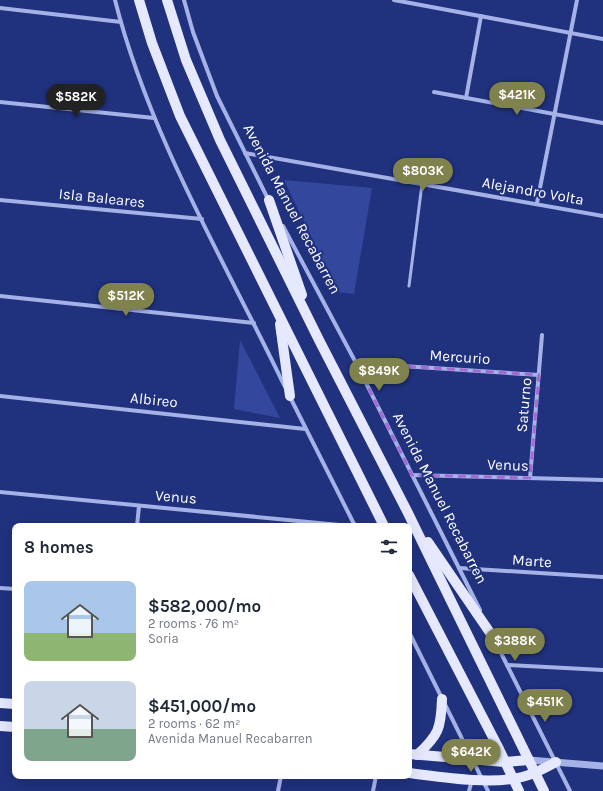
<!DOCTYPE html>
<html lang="en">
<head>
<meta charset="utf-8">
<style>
	:root { --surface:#fff; --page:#f2f2f3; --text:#1f2937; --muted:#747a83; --accent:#7f824c }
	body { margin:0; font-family:Karla,sans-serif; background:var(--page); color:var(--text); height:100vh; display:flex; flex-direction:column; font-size:15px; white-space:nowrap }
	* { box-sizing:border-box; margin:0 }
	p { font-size:13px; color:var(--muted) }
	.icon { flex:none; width:22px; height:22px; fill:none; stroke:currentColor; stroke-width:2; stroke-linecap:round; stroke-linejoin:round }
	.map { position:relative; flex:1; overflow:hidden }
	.side { position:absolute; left:12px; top:523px; width:400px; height:256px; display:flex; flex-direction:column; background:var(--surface); border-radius:8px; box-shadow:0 4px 16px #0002 }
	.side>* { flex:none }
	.price { position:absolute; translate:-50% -34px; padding:0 9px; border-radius:14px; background:var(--accent); color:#fff; font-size:13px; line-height:26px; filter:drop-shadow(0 1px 2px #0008) }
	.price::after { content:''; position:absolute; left:50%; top:24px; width:12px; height:9px; margin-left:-6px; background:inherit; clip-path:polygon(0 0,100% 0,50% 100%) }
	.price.on { background:#222; color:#fff }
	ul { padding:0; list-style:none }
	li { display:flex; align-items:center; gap:12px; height:100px; padding:0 12px }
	li span { display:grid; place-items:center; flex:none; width:112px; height:80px; border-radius:8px; color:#555 }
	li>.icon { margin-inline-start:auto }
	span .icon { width:48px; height:48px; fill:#fffc; stroke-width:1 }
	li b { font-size:17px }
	h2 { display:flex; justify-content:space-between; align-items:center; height:48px; padding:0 12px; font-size:17px }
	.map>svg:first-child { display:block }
	.green { fill:#33489c }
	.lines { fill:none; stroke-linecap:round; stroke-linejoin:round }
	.service { stroke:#a5b2e7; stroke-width:3 }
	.minor { stroke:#a5b2e7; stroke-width:4 }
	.tertiary { stroke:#a5b2e7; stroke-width:7 }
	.primary { stroke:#e6e9fd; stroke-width:10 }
	.marked { fill:none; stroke:#a36bd2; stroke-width:3; stroke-dasharray:8 5; stroke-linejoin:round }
	.labels { text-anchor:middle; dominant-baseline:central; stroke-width:4; stroke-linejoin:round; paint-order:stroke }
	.street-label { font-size:15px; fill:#fff; stroke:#20317e }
</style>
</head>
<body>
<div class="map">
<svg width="603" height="791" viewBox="0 0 603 791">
	<rect width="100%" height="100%" fill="#20317e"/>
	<g class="green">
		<path d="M284,180L372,188L354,294L338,292Z"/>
		<path d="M240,340L280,418L234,409Z"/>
	</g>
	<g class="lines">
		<path class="service" d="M409,286L422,184"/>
		<g class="minor">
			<path d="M115,0C149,135 225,262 285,387"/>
			<path d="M184,0L193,32L217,96L268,199"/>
			<path d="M394,0L603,39"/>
			<path d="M0,8L121,22"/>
			<path d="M434,92L603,123"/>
			<path d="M466,98L481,16"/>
			<path d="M0,102L154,118"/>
			<path d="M245,153L603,216"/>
			<path d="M0,200L202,219"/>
			<path d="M537,203L577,0"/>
			<path d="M283,226L356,363L480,610"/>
			<path d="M0,296L254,323"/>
			<path d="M356,363L539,375"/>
			<path d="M0,396L305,429"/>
			<path d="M290,397L355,526"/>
			<path d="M412,475L603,480"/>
			<path d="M530,478L542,335"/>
			<path d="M0,492L350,526"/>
			<path d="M137,526L139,506"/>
			<path d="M459,568L603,577"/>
			<path d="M0,588L15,589"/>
			<path d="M409,632L488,791"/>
			<path d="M495,641L570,791"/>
			<path d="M507,665L603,670"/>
			<path d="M278,791L281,776"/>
			<path d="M373,791L376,776"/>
			<path d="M469,791L472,780"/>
		</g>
		<path class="tertiary" d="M529,760L603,766"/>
		<g class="primary">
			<path d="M139,0L152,43L180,116L384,526"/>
			<path d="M167,0L186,60L220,140L319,340L407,511L544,791"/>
			<path d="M269,200L302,295"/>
			<path d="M280,324L290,396"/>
			<path d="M428,542L495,640"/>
			<path d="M409,575L498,747L519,791"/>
			<path d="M0,703L15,704"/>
			<path d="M0,726L15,727"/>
			<path d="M409,754L505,762L529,760"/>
			<path d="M417,755C439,735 441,728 442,699"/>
			<path d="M409,773C442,777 490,785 522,777C535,774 545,768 556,762"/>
		</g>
	</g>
	<path class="marked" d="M356,363L539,375L530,478L412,475Z"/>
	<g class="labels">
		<g class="street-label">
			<text transform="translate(533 191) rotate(10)">Alejandro Volta</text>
			<text transform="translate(102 198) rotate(6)">Isla Baleares</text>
			<text transform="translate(292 209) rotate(62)">Avenida Manuel Recabarren</text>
			<text transform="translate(460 357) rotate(4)">Mercurio</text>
			<text transform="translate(154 400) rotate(6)">Albireo</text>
			<text transform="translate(524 405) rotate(-85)">Saturno</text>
			<text transform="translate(508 465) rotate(2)">Venus</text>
			<text transform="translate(176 497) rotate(5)">Venus</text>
			<text transform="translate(440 498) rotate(63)">Avenida Manuel Recabarren</text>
			<text transform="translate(532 561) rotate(4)">Marte</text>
		</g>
	</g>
</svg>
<b class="price" style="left:517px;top:116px">$421K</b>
<b class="price on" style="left:76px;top:118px">$582K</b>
<b class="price" style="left:423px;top:192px">$803K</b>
<b class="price" style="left:126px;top:317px">$512K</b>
<b class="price" style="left:379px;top:392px">$849K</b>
<b class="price" style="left:515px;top:662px">$388K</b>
<b class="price" style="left:545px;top:723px">$451K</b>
<b class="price" style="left:471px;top:773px">$642K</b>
<section class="side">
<h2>8 homes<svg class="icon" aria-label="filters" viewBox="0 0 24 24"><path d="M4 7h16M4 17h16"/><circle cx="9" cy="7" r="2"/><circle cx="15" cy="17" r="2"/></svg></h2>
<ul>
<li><span style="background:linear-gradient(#a9c7e8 65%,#8fb573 0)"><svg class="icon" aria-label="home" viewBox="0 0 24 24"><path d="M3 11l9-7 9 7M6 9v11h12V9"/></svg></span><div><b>$582,000/mo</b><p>2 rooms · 76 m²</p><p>Soria</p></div></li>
<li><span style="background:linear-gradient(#c9d6e8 60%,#7fa58c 0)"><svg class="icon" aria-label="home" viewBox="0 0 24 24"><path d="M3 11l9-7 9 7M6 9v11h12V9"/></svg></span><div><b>$451,000/mo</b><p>2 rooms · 62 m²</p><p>Avenida Manuel Recabarren</p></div></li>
</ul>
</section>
</div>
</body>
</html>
